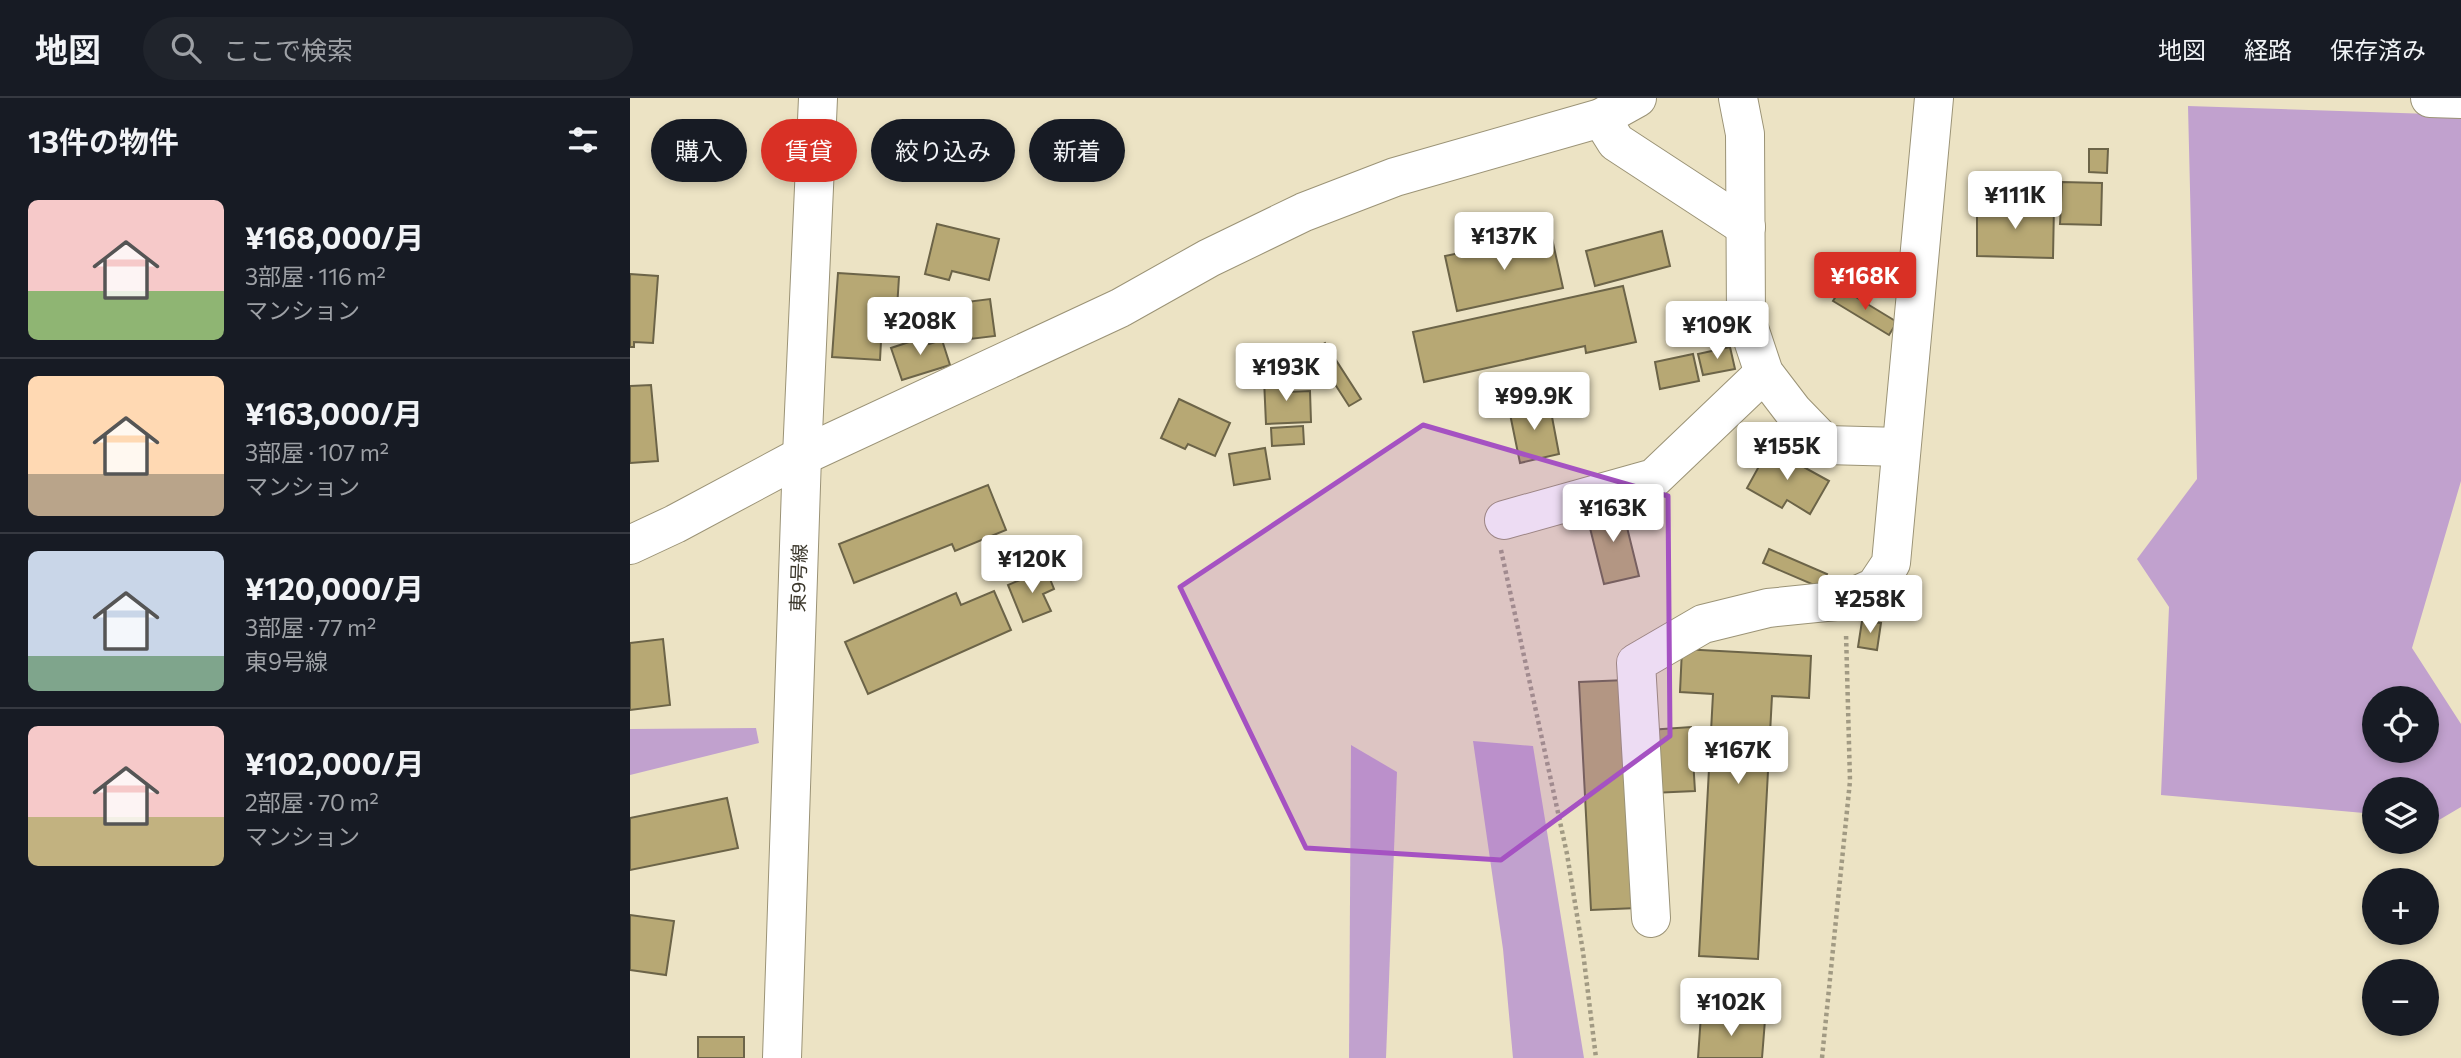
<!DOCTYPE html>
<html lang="ja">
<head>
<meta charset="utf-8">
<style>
	:root { --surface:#171b24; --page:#20242c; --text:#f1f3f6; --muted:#9ea1a6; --line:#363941; --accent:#d93025 }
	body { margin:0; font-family:Commissioner,"Noto Sans JP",sans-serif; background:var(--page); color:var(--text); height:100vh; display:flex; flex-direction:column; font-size:26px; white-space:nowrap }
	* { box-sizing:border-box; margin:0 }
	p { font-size:23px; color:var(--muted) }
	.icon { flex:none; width:38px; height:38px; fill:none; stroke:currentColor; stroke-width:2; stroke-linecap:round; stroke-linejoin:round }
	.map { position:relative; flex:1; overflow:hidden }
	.panel { display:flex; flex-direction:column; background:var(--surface); width:630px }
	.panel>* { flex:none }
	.top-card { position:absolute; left:21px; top:21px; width:665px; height:63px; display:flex; gap:14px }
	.fabs { position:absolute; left:1732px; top:588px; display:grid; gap:14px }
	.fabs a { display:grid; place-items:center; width:77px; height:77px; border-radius:50%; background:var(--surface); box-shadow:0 4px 10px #0003; font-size:35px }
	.price { position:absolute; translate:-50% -60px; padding:0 16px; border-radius:7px; background:#fff; color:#222; font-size:23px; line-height:46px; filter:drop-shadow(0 2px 4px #0008) }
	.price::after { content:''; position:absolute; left:50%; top:42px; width:21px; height:16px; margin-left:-10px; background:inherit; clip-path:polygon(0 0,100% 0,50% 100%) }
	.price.active { background:var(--accent); color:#fff }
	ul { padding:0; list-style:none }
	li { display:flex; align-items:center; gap:21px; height:175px; padding:0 28px }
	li+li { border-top:2px solid var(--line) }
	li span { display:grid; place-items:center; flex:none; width:196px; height:140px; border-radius:10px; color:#555 }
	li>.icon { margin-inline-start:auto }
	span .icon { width:84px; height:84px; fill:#fffc; stroke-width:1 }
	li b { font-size:30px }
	h2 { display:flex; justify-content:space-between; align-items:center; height:84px; padding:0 28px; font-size:30px }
	.tag { padding:0 24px; border-radius:32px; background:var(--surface); box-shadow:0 4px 10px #0003; font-size:24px; line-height:63px }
	.tag.active { background:var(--accent); color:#fff }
	header { display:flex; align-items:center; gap:42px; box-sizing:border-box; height:98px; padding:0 35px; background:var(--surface); border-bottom:2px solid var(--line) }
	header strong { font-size:33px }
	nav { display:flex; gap:38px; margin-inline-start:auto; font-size:24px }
	.search { width:490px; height:63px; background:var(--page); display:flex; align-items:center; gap:18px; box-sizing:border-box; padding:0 24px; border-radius:38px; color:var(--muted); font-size:26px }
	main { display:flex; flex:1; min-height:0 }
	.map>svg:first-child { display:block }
	.forest { fill:#c1a1ce; fill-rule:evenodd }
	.building { fill:#b7a874; stroke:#6c6448; stroke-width:2 }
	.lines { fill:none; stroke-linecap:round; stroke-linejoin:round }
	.minor-casing { stroke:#9b9376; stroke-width:40 }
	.path { stroke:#a19a83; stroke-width:4.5; stroke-dasharray:3.5 3.5; stroke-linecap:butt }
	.minor { stroke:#fff; stroke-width:38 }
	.marked { fill:#a552c2; fill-opacity:0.2; stroke:#a552c2; stroke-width:5; stroke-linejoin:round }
	.labels { text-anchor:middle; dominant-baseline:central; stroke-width:6; stroke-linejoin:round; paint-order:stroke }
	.street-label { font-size:19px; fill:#3b372b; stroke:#fff }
</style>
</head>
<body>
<header>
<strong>地図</strong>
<div class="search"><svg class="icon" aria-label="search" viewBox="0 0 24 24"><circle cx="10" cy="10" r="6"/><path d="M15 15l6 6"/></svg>ここで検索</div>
<nav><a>地図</a><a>経路</a><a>保存済み</a></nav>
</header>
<main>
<section class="panel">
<h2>13件の物件<svg class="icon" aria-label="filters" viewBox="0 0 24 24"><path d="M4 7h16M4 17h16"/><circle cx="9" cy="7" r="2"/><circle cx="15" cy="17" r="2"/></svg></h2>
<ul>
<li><span style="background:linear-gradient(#f6c9c9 65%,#8fb573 0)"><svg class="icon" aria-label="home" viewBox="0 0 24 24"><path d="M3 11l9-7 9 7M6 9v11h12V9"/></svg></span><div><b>¥168,000/月</b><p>3部屋 · 116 m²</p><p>マンション</p></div></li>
<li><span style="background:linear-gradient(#ffd9b3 70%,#b9a48a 0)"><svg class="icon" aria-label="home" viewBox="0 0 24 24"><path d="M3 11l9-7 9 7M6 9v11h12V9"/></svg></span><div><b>¥163,000/月</b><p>3部屋 · 107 m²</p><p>マンション</p></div></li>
<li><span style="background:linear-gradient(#c9d6e8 75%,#7fa58c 0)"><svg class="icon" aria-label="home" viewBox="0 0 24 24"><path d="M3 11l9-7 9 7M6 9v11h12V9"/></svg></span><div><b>¥120,000/月</b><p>3部屋 · 77 m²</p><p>東9号線</p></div></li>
<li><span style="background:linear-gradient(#f6c9c9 65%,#c2b280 0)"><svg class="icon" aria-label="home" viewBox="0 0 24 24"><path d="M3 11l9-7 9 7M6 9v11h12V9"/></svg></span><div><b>¥102,000/月</b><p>2部屋 · 70 m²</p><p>マンション</p></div></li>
</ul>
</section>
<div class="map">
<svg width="1831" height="960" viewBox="0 0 1831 960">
	<rect width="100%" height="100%" fill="#ece3c4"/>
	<g class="forest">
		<path d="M1558,8L1831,17V383L1782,550L1831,626V709L1809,722L1797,721V691H1745V716L1531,697L1539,509L1507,461L1567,381ZM1745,600H1797V653H1745Z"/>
		<path d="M126,630L129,645L0,677V631Z"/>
		<path d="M843,643L903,648L954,960H883L873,851Z"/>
		<path d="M721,647L767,674L756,960H719Z"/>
	</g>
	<g class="building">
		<path d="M1459,51H1478L1477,75L1459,74Z"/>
		<path d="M1432,84L1472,85L1471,127L1430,126Z"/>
		<path d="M1347,106L1424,107L1423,160L1347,158Z"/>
		<path d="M307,126L369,141L359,182L322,173L319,182L295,176Z"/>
		<path d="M1032,133L1040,168L965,188L956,153Z"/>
		<path d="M921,136L933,190L827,213L815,158Z"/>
		<path d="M208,175L269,179L266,226L252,225L250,262L202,259Z"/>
		<path d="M0,176L28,178L23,245L4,244V249H0Z"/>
		<path d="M993,188L1006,244L956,255L955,248L794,284L783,234Z"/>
		<path d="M1211,190L1267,224L1259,237L1203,203Z"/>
		<path d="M360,201L365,238L332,242L328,205Z"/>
		<path d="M297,238L299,246L312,242L320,267L272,282L261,250Z"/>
		<path d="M695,245L731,301L719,308L683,252Z"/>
		<path d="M1100,249L1105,271L1073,277L1068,256Z"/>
		<path d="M1063,256L1069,283L1030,291L1025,264Z"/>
		<path d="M658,280V294L680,293L681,324L636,326L634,281Z"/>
		<path d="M21,287L28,363L0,365V288Z"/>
		<path d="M549,301L600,325L585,358L558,346L555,351L531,340Z"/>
		<path d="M919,303L929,356L890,365L879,311Z"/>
		<path d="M673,328L674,346L642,348L641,330Z"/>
		<path d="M635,350L640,381L604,387L599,356Z"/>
		<path d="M1139,350L1199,383L1180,416L1157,402L1152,410L1117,390Z"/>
		<path d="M358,387L376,432L325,453L322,446L224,485L209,446Z"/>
		<path d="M991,405L1009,478L974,486L956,414Z"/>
		<path d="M1139,451L1197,476L1191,490L1133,465Z"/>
		<path d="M416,471L424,491L413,496L421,513L393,524L378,487Z"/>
		<path d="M364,493L381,532L238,596L215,544L326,495L331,507Z"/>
		<path d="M1232,523L1251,525L1247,552L1228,549Z"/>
		<path d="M33,541L40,607L0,612V545Z"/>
		<path d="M1052,551L1181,558L1179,600L1142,598L1128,861L1069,858L1083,596L1050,594Z"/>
		<path d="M996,582L1007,810L961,812L949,584Z"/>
		<path d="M1061,629L1065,693L1022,695L1019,632Z"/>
		<path d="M97,700L108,750L0,772V720Z"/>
		<path d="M0,817L44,823L36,877L0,872Z"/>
		<path d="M1071,917L1135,922L1132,960H1068Z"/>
		<rect x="68" y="939" width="46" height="21"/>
	</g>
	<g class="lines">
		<g class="minor-casing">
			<g id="minor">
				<path d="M1108,0L1115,36L1116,221L1134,275L1163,313L1196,347L1271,349"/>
				<path d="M1800,0L1831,1"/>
				<path d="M971,20L986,44L1116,129"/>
				<path d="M874,422L1024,380L1134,275"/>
				<path d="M0,447L45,426L172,358L490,210L579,160L674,114L765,79L971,20L1007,0"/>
				<path d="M1021,820L1006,565L1073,526L1138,510L1216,502L1245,489L1261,465L1304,0"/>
				<path d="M152,960L172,358L188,0"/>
			</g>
		</g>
		<g class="path">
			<path d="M871,452L937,756L953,854L966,960"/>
			<path d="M1192,960L1220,683L1216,535"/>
		</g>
		<use href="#minor" class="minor"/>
	</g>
	<path class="marked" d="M793,327L1038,398L1040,638L871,762L676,750L550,489Z"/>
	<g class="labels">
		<g class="street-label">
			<text transform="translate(168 480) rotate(-88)">東9号線</text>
		</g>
	</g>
</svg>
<div class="fabs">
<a><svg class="icon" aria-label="locate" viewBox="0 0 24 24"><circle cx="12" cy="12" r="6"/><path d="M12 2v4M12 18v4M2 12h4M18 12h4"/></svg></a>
<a><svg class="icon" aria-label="layers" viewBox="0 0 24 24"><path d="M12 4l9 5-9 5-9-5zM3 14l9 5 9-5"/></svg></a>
<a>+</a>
<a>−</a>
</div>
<b class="price" style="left:1385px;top:133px">¥111K</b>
<b class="price" style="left:874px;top:174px">¥137K</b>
<b class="price active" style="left:1235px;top:214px">¥168K</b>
<b class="price" style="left:290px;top:259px">¥208K</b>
<b class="price" style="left:1087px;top:263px">¥109K</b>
<b class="price" style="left:656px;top:305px">¥193K</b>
<b class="price" style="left:904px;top:334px">¥99.9K</b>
<b class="price" style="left:1157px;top:384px">¥155K</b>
<b class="price" style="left:983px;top:446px">¥163K</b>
<b class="price" style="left:402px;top:497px">¥120K</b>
<b class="price" style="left:1240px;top:537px">¥258K</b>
<b class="price" style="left:1108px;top:688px">¥167K</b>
<b class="price" style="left:1101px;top:940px">¥102K</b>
<div class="top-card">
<a class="tag">購入</a>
<a class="tag active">賃貸</a>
<a class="tag">絞り込み</a>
<a class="tag">新着</a>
</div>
</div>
</main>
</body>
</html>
